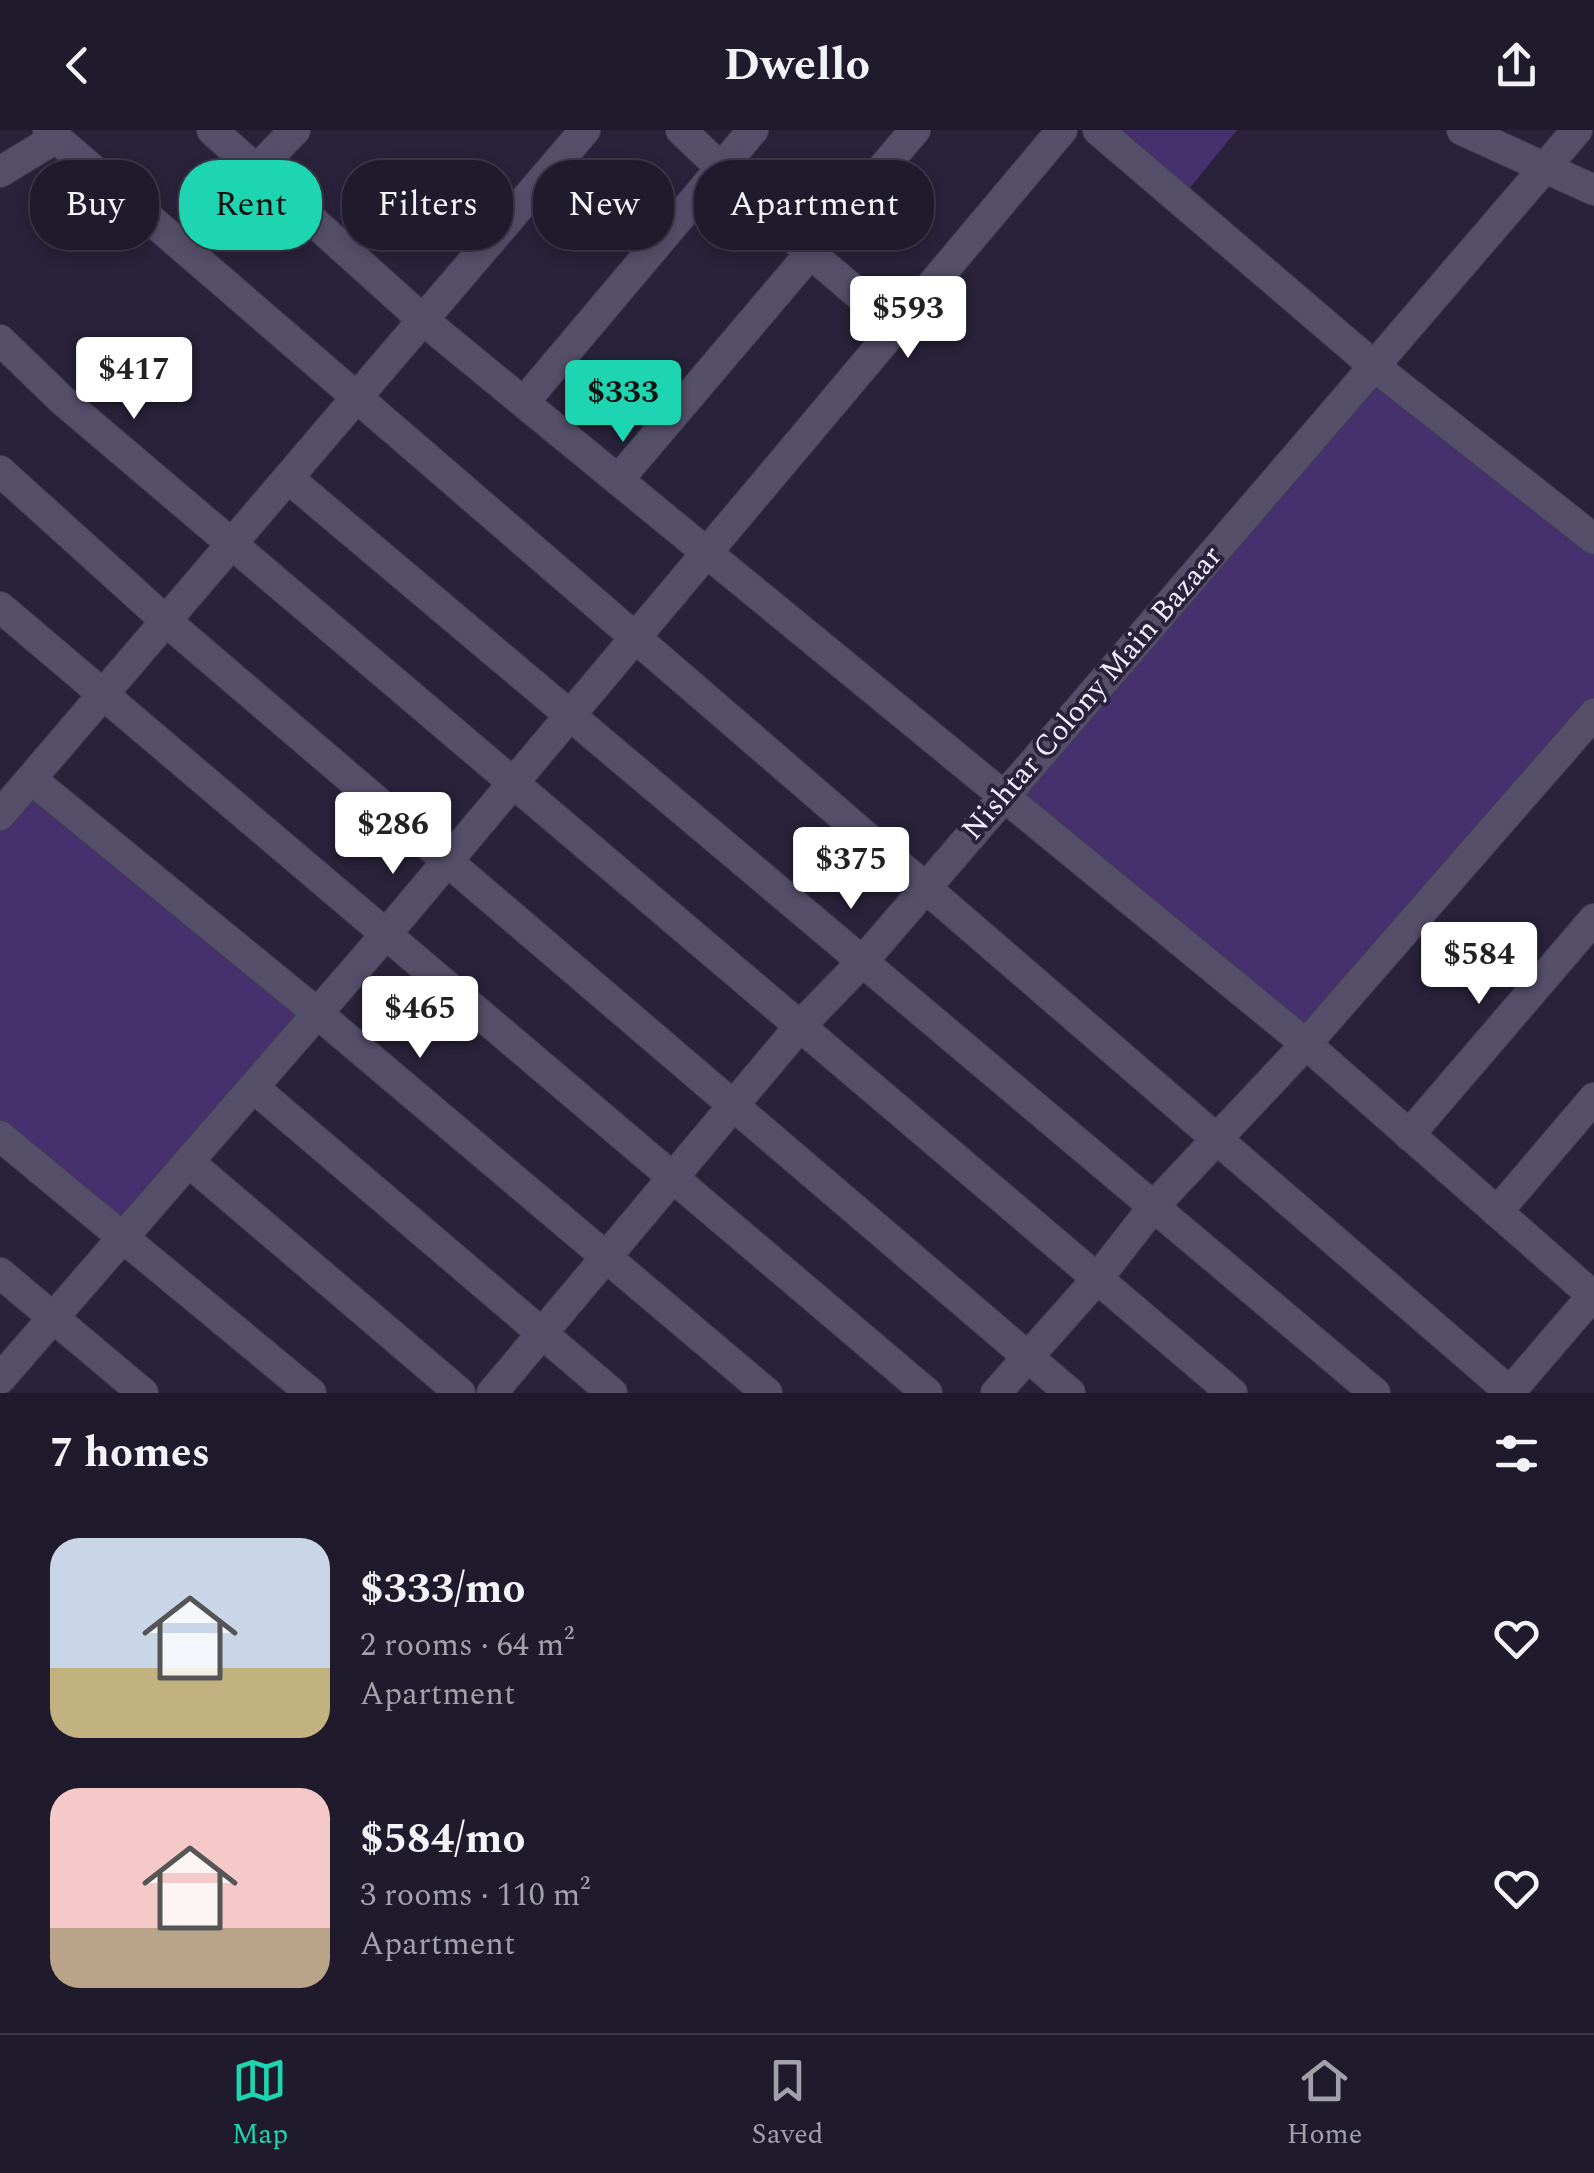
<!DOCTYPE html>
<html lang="en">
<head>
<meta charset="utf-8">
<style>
	:root { --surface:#1f1a2c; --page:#2c2738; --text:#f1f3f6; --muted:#a1a1a9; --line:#3c3848; --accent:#1ed5b1 }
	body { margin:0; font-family:Spectral,serif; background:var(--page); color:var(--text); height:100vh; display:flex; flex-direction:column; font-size:38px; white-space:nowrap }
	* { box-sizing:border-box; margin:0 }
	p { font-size:32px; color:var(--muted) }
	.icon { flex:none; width:55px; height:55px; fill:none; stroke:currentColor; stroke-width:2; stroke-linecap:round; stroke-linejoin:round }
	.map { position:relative; height:1263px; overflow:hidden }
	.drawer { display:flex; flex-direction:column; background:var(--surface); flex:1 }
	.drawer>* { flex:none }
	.hud { position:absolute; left:30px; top:30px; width:1000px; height:90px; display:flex; gap:20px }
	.price { position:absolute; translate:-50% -85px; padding:0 22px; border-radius:10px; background:#fff; color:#222; font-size:32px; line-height:65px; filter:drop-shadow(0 2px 5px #0008) }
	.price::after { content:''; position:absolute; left:50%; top:60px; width:30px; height:22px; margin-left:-15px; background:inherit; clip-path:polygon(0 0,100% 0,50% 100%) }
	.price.on { background:var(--accent); color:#111 }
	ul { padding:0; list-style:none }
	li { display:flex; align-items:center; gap:30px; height:250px; padding:0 50px }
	li span { display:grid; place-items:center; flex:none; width:280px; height:200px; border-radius:30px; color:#555 }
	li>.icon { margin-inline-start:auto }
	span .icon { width:120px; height:120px; fill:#fffc; stroke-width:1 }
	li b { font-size:42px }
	h2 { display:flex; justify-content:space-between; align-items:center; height:120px; padding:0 50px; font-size:42px }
	.chip { padding:0 35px; border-radius:40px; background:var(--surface); box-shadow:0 5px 15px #0003,0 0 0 2px var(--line); font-size:35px; line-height:90px }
	.chip.on { background:var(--accent); color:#111 }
	header { display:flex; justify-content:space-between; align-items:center; height:130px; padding:0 50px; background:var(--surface); font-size:45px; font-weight:700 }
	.tab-bar { display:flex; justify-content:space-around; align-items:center; height:140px; border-top:2px solid var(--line); background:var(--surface); font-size:28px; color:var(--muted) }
	.tab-bar a { display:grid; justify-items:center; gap:5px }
	.tab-bar .on { color:var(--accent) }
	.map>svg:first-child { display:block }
	.green { fill:#46316e }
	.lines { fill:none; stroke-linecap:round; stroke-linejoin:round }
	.street-casing { stroke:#433d52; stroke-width:32 }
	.street { stroke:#564f6a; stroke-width:30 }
	.labels { text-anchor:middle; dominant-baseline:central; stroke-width:8; stroke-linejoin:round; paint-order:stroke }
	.street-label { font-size:30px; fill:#f2eeff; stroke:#29223a }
</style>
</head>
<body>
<header><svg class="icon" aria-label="back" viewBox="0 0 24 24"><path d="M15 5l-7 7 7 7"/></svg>Dwello<svg class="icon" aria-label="share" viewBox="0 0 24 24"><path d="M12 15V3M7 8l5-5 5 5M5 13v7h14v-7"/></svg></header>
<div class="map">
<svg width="1594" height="1263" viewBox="0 0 1594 1263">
	<rect width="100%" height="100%" fill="#29223a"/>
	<g class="green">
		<path d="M1098,0H1237L1180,70Z"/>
		<path d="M1374,236L1594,409V584L1306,914L1003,666Z"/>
		<path d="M31,649L317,883L123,1109L0,1006V685Z"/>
	</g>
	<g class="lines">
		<g class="street-casing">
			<g id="street">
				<path d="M212,0L423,190L1306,914L1592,1165"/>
				<path d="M681,0L810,123L897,197"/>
				<path d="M1098,0L1374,236L1594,409"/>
				<path d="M1462,0L1594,60"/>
				<path d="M56,8L1510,1262"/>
				<path d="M256,40L295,0"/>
				<path d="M0,42L56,8L48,0"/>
				<path d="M0,210L61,269L1232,1263"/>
				<path d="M524,272L753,0"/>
				<path d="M0,341L166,491L1070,1263"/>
				<path d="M288,348L1375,1263"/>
				<path d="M618,350L915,0"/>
				<path d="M0,477L927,1263"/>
				<path d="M31,649L317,883L767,1263"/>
				<path d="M0,685L585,0"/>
				<path d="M254,958L612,1263"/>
				<path d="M1409,1005L1594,789"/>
				<path d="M0,1006L311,1263"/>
				<path d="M190,1033L460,1263"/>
				<path d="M1497,1082L1594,968"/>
				<path d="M0,1143L143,1263"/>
				<path d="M0,1249L387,803L1062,0"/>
				<path d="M492,1263L800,896L863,831L1577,0"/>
				<path d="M996,1263L1097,1149L1154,1076L1306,914L1594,584"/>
				<path d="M1509,1263L1594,1164"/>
			</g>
		</g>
		<use href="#street" class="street"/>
	</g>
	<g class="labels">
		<g class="street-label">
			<text transform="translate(1092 563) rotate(-49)">Nishtar Colony Main Bazaar</text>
		</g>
	</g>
</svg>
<b class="price" style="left:908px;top:231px">$593</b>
<b class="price" style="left:134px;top:292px">$417</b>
<b class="price on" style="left:623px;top:315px">$333</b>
<b class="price" style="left:393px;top:747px">$286</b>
<b class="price" style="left:851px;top:782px">$375</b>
<b class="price" style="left:1479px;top:877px">$584</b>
<b class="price" style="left:420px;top:931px">$465</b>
<div class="hud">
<a class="chip">Buy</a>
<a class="chip on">Rent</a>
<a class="chip">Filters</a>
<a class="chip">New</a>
<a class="chip">Apartment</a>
</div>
</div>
<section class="drawer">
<h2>7 homes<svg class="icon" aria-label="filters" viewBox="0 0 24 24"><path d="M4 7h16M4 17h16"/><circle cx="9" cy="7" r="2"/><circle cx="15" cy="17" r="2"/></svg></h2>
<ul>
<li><span style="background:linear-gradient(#c9d6e8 65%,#c2b280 0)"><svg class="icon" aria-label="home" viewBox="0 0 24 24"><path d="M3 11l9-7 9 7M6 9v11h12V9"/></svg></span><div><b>$333/mo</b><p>2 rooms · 64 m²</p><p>Apartment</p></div><svg class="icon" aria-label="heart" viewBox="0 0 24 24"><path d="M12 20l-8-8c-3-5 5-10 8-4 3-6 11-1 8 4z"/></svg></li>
<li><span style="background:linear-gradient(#f6c9c9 70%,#b9a48a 0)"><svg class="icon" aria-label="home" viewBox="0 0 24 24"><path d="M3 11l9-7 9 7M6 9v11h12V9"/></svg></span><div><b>$584/mo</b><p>3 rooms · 110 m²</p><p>Apartment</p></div><svg class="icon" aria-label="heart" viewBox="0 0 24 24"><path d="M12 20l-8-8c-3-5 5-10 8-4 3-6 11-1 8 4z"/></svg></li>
</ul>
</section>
<nav class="tab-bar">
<a class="on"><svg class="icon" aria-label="map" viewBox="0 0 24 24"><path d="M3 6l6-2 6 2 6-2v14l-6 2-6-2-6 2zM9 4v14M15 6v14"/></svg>Map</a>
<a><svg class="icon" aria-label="saved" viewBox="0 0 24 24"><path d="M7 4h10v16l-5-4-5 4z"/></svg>Saved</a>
<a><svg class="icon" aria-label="home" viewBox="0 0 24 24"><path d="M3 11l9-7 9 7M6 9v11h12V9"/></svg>Home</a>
</nav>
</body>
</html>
